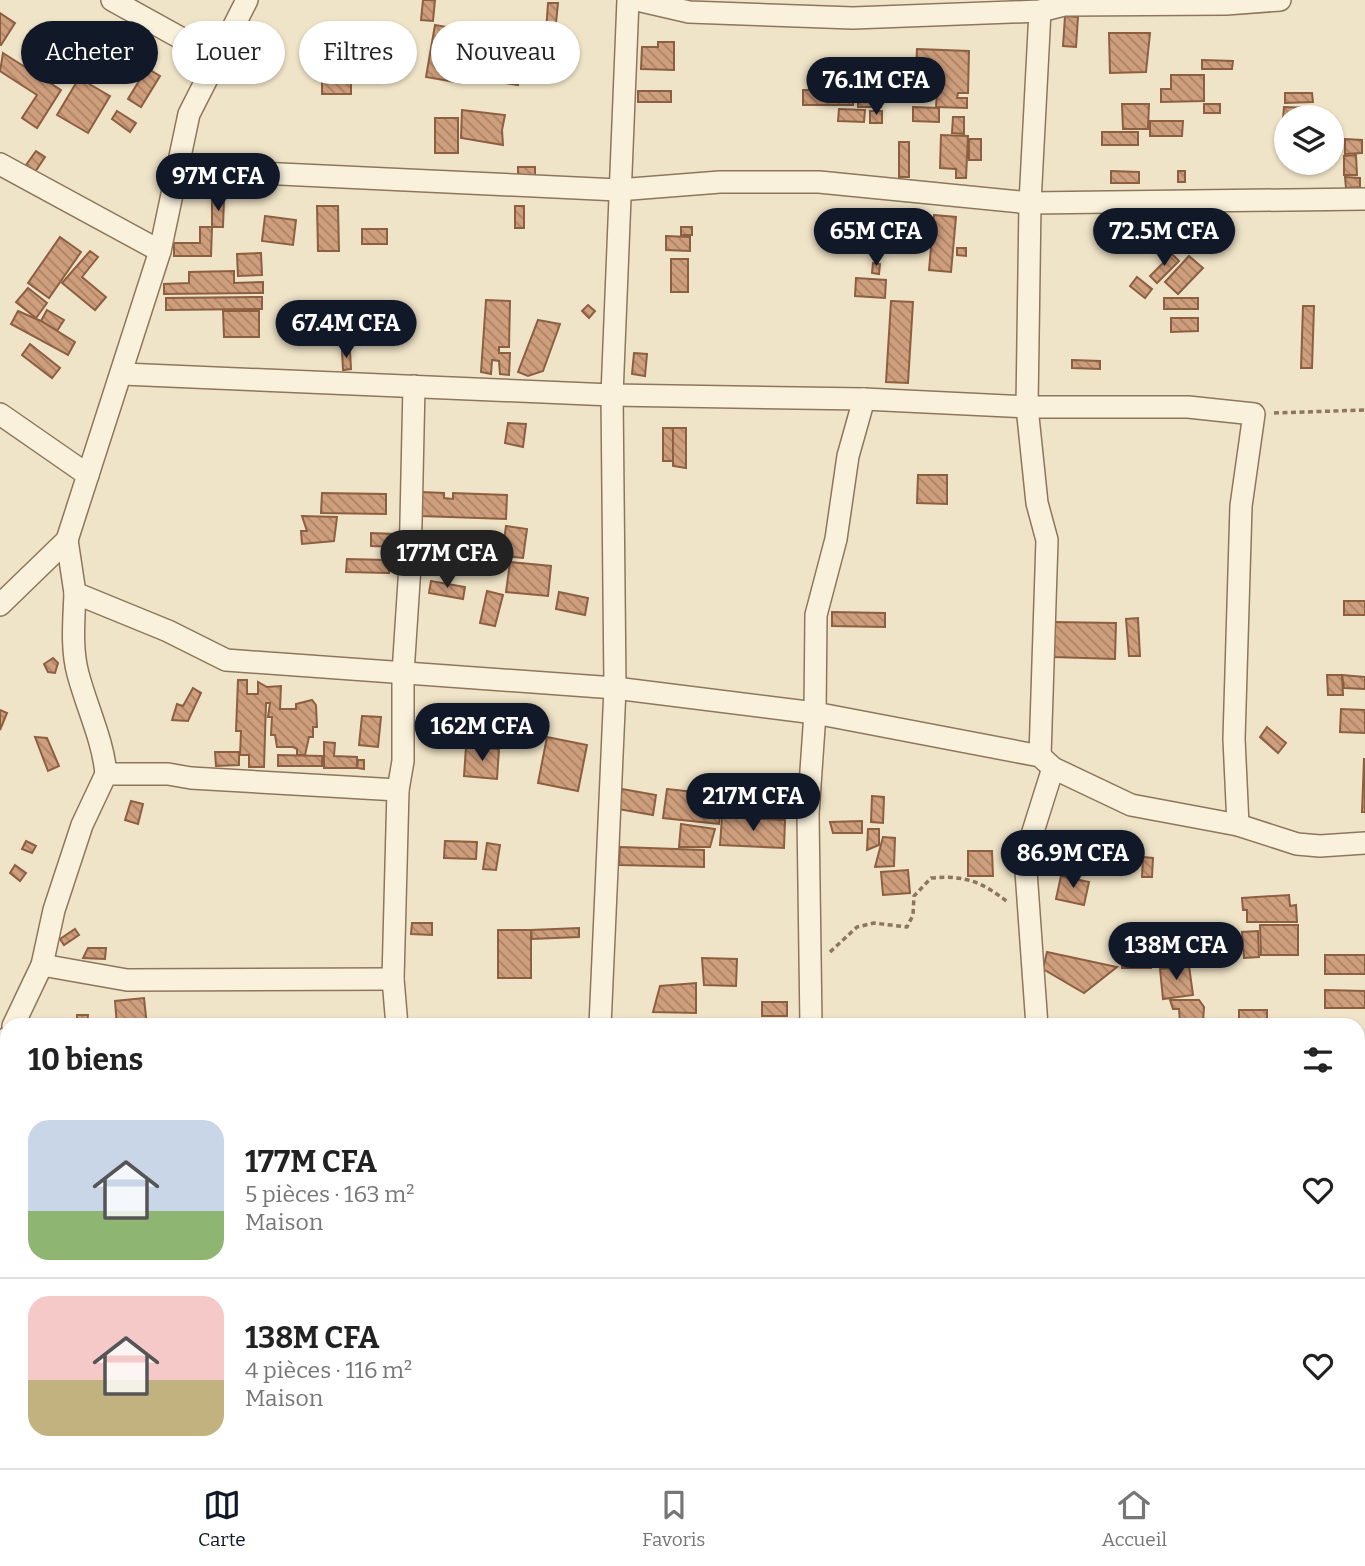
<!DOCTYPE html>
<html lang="fr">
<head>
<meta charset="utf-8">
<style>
	:root { --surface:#fff; --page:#f6f6f6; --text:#222; --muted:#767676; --line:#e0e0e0; --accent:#111827 }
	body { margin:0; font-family:Bitter,serif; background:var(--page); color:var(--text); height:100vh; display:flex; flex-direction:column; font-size:26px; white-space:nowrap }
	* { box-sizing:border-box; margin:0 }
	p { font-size:23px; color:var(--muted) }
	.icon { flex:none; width:38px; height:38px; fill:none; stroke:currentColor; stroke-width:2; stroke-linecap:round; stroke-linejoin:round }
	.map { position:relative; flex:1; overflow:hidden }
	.drawer { position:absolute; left:0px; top:1018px; width:1365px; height:450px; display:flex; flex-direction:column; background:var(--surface); border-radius:21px 21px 0 0; box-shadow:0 2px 5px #0004 }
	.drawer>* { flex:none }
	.banner { position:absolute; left:21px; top:21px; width:700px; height:63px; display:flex; gap:14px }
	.fabs { position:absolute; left:1274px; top:105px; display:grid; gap:14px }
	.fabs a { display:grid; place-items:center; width:70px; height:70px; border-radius:50%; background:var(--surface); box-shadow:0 2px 5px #0004; font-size:35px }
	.price { position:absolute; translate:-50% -60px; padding:0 16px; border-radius:24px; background:var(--accent); color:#fff; font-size:23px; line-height:46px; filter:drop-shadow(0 2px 4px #0008) }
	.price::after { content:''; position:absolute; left:50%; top:42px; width:21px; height:16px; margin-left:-10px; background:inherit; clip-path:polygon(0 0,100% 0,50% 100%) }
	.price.current { background:#222; color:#fff }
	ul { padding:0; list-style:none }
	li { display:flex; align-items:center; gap:21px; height:175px; padding:0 28px }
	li+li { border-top:2px solid var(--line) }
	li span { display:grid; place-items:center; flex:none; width:196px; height:140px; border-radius:21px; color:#555 }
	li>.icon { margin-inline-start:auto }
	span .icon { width:84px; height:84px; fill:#fffc; stroke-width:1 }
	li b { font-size:30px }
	h2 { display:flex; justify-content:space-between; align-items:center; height:84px; padding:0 28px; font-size:30px }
	.tag { padding:0 24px; border-radius:32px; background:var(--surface); box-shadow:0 2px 5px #0004; font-size:24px; line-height:63px }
	.tag.current { background:var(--accent); color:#fff }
	.tab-bar { display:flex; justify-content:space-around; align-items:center; height:98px; border-top:2px solid var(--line); background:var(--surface); font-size:19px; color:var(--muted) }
	.tab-bar a { display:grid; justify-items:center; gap:4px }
	.tab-bar .current { color:var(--accent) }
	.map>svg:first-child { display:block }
	.building { fill:url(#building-back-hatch); stroke:#8d5f41; stroke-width:2 }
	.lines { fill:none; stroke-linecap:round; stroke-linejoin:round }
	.street-casing { stroke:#8d765c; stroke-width:24 }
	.path { stroke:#8d765c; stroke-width:3.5; stroke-dasharray:5 3.5; stroke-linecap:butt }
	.street { stroke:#faf1dc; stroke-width:21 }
</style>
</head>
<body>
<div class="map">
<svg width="1365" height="1468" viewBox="0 0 1365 1468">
	<defs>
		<pattern id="building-back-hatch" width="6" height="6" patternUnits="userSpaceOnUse" patternTransform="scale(1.75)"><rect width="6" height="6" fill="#cf9f7d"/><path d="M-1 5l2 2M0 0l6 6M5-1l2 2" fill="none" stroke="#a98266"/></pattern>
	</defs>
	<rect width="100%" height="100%" fill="#f0e4c8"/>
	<g class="building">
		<path d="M423,0H435L433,21L421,20Z"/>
		<path d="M548,3H558L555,33L546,32Z"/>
		<path d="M0,13L15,23L1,45H0Z"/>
		<path d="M1065,16L1078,17L1076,47L1063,46Z"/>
		<path d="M435,25L470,31L461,83L426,77Z"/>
		<path d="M515,25L527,27L518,85L505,83Z"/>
		<path d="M1109,33H1150L1146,72L1110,73Z"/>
		<path d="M129,35L138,40L133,48L124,42Z"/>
		<path d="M363,41L386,47L376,83L353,77Z"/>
		<path d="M658,42H674V70L641,69L642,47H658Z"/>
		<path d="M917,49L969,51L968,93H958L957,98H967V108L936,107L937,92L915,91Z"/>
		<path d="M3,53L61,90L37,128L22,118L37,95L0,71Z"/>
		<path d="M1202,60L1233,61L1232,69H1202Z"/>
		<rect x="858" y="66" width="23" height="41"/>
		<path d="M147,68L160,76L141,107L128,99Z"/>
		<path d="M1171,75H1204V101L1161,102V89H1171Z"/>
		<path d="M79,78L110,96L88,133L57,115Z"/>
		<rect x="322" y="81" width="29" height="13"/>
		<rect x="803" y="90" width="50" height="15"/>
		<rect x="638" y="91" width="33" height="11"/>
		<path d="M1285,93H1312L1313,102L1285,103Z"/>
		<path d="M1122,104H1149L1148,129H1123Z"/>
		<rect x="1204" y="104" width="16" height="9"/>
		<path d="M913,107L939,108V122L913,121Z"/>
		<path d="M1284,107L1314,108V117L1283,120Z"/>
		<path d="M839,109L865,110L864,122L838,121Z"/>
		<path d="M462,110L505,115L502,130L503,145L461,138Z"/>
		<path d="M117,111L136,123L130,132L112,119Z"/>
		<rect x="870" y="111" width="12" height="12"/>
		<path d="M953,117H964V134L952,133Z"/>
		<rect x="435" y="118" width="23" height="35"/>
		<path d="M1150,121H1183L1182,136H1150Z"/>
		<rect x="1102" y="132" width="36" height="13"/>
		<path d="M941,135L968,136L966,178H956V169L940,168Z"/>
		<rect x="969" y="139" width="12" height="21"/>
		<path d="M1345,139L1362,140V153L1345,154Z"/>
		<rect x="899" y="142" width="10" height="35"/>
		<path d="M36,151L45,157L35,172L26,165Z"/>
		<path d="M1356,155L1357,175H1344V156Z"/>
		<rect x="518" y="167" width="17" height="10"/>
		<path d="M1111,171L1139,172V183H1111Z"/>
		<rect x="1178" y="171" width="7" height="11"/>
		<path d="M1345,177L1360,178V187L1346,188Z"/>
		<path d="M212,199H224L223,227H212Z"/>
		<path d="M317,206H338L339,251H318Z"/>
		<rect x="515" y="206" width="9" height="22"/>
		<path d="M868,215H882V225L867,224Z"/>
		<path d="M934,215L956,217L951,272L929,270Z"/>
		<path d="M265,216L296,220L293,245L262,241Z"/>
		<path d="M200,227H212L211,256H174V243H200Z"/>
		<rect x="681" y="227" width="11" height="8"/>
		<rect x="362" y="229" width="25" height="15"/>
		<path d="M666,236L690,237V251L666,250Z"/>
		<path d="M1155,236L1170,247L1164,256L1149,244Z"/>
		<path d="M60,237L81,252L49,298L28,283Z"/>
		<path d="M957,248H966V256L957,255Z"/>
		<path d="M90,251L98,257L82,277L106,297L95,310L62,283Z"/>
		<path d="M261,253L262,275L238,276L237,254Z"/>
		<path d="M1172,254L1179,261L1157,283L1150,276Z"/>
		<path d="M1189,256L1203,268L1178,294L1165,282Z"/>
		<rect x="671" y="259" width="17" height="33"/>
		<path d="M873,263L880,264L879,274L872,273Z"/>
		<path d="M234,271V283L263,282V293L164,294V284L189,283V272Z"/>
		<path d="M1137,277L1152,289L1145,298L1130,286Z"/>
		<path d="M856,278L886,280L885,298L855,296Z"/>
		<path d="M28,288L47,303L36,318L16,302Z"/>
		<path d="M262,297V309L166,310V298Z"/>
		<rect x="1164" y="298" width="34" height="11"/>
		<path d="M486,300L510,301L509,347H499V353H510L509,375L500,374L499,361L492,360L491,374L481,372Z"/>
		<path d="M891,301L913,302L908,383L886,382Z"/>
		<path d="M588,305L595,311L589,318L582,311Z"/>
		<path d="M1303,306H1314L1312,368H1301Z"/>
		<path d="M47,310L64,320L57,331L41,321Z"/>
		<path d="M18,311L41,321L75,342L68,355L11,324Z"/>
		<path d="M223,311H259V337H224Z"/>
		<path d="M1171,318H1198V331L1171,332Z"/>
		<path d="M538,320L560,324L543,371L528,376L518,372Z"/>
		<path d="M30,344L60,368L52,378L22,355Z"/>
		<path d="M342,351H350L351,369L343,370Z"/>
		<path d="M634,353L647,354L645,376L632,374Z"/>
		<path d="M1072,360L1100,361V369L1072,368Z"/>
		<path d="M508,423L526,424L523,447L505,443Z"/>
		<rect x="663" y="428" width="10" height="33"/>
		<path d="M673,428H686V468L673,466Z"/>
		<path d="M918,475H947V504L917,503Z"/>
		<path d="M421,492L444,493V498L453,499V493L507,495L506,519L421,516Z"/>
		<path d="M322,493L386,494V514L321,513Z"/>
		<path d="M302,516L337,517L334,541L302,544L301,531H307Z"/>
		<path d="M506,526L527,529L523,558L502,556Z"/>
		<path d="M371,533L395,534V547L371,546Z"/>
		<path d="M347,559L389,560V573L346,572Z"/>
		<path d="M510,562L551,566L548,596L506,592Z"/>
		<path d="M431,581L465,587L463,599L429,593Z"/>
		<path d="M487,591L503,595L495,626L480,623Z"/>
		<path d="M559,592L588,598L585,615L556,609Z"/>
		<rect x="1344" y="601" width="21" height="14"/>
		<path d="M832,612L885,613V627L832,626Z"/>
		<path d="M1138,618L1140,656H1129L1126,619Z"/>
		<path d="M1054,622L1116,623L1115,659L1053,657Z"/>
		<path d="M53,658L58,663L55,673L48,672L44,664Z"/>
		<path d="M1327,675H1342L1343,695H1328Z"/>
		<path d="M1342,675L1365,677V689L1344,688Z"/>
		<path d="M238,680H247V694H258V682L267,687L281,686L280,709H296V704L312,700L316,705L317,727H313V737H309L305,755H297V749L293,747H277L275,735H271L272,717H268L270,703H266L264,767H249V755H240L241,731H236Z"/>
		<path d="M193,688L201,693L188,721L172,720L177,704L183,706Z"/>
		<path d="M1341,709L1365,710V733L1340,732Z"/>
		<path d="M0,710L7,713L0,730Z"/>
		<path d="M362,716L381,717L378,747L359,745Z"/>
		<path d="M1267,727L1286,743L1278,753L1260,737Z"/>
		<path d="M35,737L47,738L59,766L48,771Z"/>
		<path d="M547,737L587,745L578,791L538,783Z"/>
		<path d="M324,742L335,743L334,756L357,757V768H324Z"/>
		<path d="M466,747L499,749L497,779L464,776Z"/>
		<path d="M215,752H239V765L216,766Z"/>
		<path d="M278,755L322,756V766H278Z"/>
		<path d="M1364,759H1365V812H1362Z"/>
		<path d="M358,760H364V769L357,768Z"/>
		<path d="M622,789L656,795L653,815L618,809Z"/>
		<path d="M667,789L722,795L719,824L663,818Z"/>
		<path d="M872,796L884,797L883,823L871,822Z"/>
		<path d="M131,801L143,804L138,824L125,820Z"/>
		<path d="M722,817L785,820L784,848L720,845Z"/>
		<path d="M862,821V833H833L830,822Z"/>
		<path d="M681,824L715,829L710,847H679Z"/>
		<path d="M868,829H879V845L867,850Z"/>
		<path d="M883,837L895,838L894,866L875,867Z"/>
		<path d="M26,841L36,846L32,853L22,849Z"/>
		<path d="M445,841L477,842L476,859L444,858Z"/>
		<path d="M487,843L500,845L496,870L483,869Z"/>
		<path d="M620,847L704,850V867L619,865Z"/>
		<path d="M968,851H992L993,876H968Z"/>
		<path d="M1143,857L1153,858L1152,877H1142Z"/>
		<path d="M15,865L26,873L20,881L10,873Z"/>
		<path d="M908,870L910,893L883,895L881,872Z"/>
		<path d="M1061,876L1089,882L1084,905L1056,899Z"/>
		<path d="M1289,895L1290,906L1296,905L1297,922H1247V910H1243L1242,898Z"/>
		<path d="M412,923H432V935L411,934Z"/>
		<path d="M1260,925H1298V955H1261Z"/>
		<path d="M1177,926H1194V935H1207L1204,966L1164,964L1167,935H1177Z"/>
		<path d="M579,928V937L532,939L531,930Z"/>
		<path d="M75,929L79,935L64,945L60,939Z"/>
		<rect x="498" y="930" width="33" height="48"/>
		<path d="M1258,931L1259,957L1244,958L1242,932Z"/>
		<path d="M88,948H106L105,959L83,958Z"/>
		<path d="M1047,952L1117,967L1084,993L1043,969Z"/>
		<rect x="1325" y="955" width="40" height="19"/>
		<path d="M1122,956L1151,957V968H1122Z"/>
		<path d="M702,958L737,959L736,986L704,985Z"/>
		<path d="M1189,966L1193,995L1163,999L1160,969Z"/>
		<path d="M696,983V1013L653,1012L660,986Z"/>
		<path d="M1325,990L1365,991V1008H1325Z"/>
		<path d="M144,998L147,1026H117L115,1001Z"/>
		<path d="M1170,1000H1199L1204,1007L1203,1023L1180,1022L1179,1009H1173Z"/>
		<rect x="762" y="1002" width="25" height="14"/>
		<rect x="1239" y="1010" width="28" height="14"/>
		<path d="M77,1015H88L87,1026H77Z"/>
		<rect x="1358" y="1054" width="7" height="11"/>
		<path d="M1363,1393H1365V1424H1358V1399H1363Z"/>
		<rect x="1151" y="1461" width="25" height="7"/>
	</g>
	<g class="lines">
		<g class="street-casing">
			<g id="street">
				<path d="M112,0L215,57"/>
				<path d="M637,0L689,12L853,18L1040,11L1064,5L1226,4L1280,0"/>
				<path d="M0,164L160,251"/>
				<path d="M176,169L618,190L720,182H819L1030,203L1365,199"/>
				<path d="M123,374L612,395L864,399L1027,407H1188L1254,414L1241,506L1234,739L1238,825"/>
				<path d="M0,414L88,475"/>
				<path d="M67,540L75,593L168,631L226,660L615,688L815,713L1040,756L1053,768L1131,805L1238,825L1297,844L1320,846L1365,843"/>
				<path d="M75,593C74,620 71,648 78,674C87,708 103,740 106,774"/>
				<path d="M0,605L67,540L160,251L189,114L247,0"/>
				<path d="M1040,756L1047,540L1037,503L1027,407L1030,203L1040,11"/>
				<path d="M42,965L127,980L393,979"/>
				<path d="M13,1026L42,965L54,910L82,825L106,774H168L191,778L398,790L403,761V673L410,566L414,386"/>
				<path d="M397,1026L393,979L398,790"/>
				<path d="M600,1026L615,688L612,395L628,0"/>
				<path d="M811,1026L808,814L815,713L816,615L836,539L848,456L864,399"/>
				<path d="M1037,1026L1025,857L1053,768"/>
				<path d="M0,1051L7,1038"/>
				<path d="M0,1190L7,1188"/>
				<path d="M1358,1306H1365"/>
				<path d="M0,1308L7,1313"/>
				<path d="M0,1368L7,1372"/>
				<path d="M132,1461L141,1468"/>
				<path d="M238,1461L251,1468"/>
				<path d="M609,1468V1461"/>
				<path d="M1022,1468L1024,1461"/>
			</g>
		</g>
		<g class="path">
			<path d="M1274,413L1365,410"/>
			<path d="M830,952L857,927L874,923L907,927L913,915L914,896L931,878C966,875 982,882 1009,903"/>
		</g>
		<use href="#street" class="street"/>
	</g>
</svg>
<div class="fabs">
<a><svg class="icon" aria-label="layers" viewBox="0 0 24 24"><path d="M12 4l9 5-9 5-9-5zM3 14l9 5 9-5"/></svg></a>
</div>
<b class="price" style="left:876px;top:117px">76.1M CFA</b>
<b class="price" style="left:218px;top:213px">97M CFA</b>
<b class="price" style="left:876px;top:268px">65M CFA</b>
<b class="price" style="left:1164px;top:268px">72.5M CFA</b>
<b class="price" style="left:346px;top:360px">67.4M CFA</b>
<b class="price current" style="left:447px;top:590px">177M CFA</b>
<b class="price" style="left:482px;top:763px">162M CFA</b>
<b class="price" style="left:753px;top:833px">217M CFA</b>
<b class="price" style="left:1073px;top:890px">86.9M CFA</b>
<b class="price" style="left:1176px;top:982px">138M CFA</b>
<div class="banner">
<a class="tag current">Acheter</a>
<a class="tag">Louer</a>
<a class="tag">Filtres</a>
<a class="tag">Nouveau</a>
</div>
<section class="drawer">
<h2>10 biens<svg class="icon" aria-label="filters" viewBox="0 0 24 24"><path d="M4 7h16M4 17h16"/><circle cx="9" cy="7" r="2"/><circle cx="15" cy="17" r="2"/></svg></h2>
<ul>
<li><span style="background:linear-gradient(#c9d6e8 65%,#8fb573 0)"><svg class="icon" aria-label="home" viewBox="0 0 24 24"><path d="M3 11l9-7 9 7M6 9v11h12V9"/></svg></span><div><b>177M CFA</b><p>5 pièces · 163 m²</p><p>Maison</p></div><svg class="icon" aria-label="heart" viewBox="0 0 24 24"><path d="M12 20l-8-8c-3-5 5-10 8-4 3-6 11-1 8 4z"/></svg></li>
<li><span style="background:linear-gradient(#f6c9c9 60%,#c2b280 0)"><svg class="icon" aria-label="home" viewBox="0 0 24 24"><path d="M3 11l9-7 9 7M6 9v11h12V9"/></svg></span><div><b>138M CFA</b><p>4 pièces · 116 m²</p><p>Maison</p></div><svg class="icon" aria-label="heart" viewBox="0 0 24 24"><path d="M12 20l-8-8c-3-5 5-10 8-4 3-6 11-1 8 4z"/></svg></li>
</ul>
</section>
</div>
<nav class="tab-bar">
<a class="current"><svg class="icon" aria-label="map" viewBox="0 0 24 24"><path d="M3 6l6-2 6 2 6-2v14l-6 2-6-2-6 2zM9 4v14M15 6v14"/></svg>Carte</a>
<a><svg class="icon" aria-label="saved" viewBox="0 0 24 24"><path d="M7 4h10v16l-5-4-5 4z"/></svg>Favoris</a>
<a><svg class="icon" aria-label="home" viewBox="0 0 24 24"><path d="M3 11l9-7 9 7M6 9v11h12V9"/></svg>Accueil</a>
</nav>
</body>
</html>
